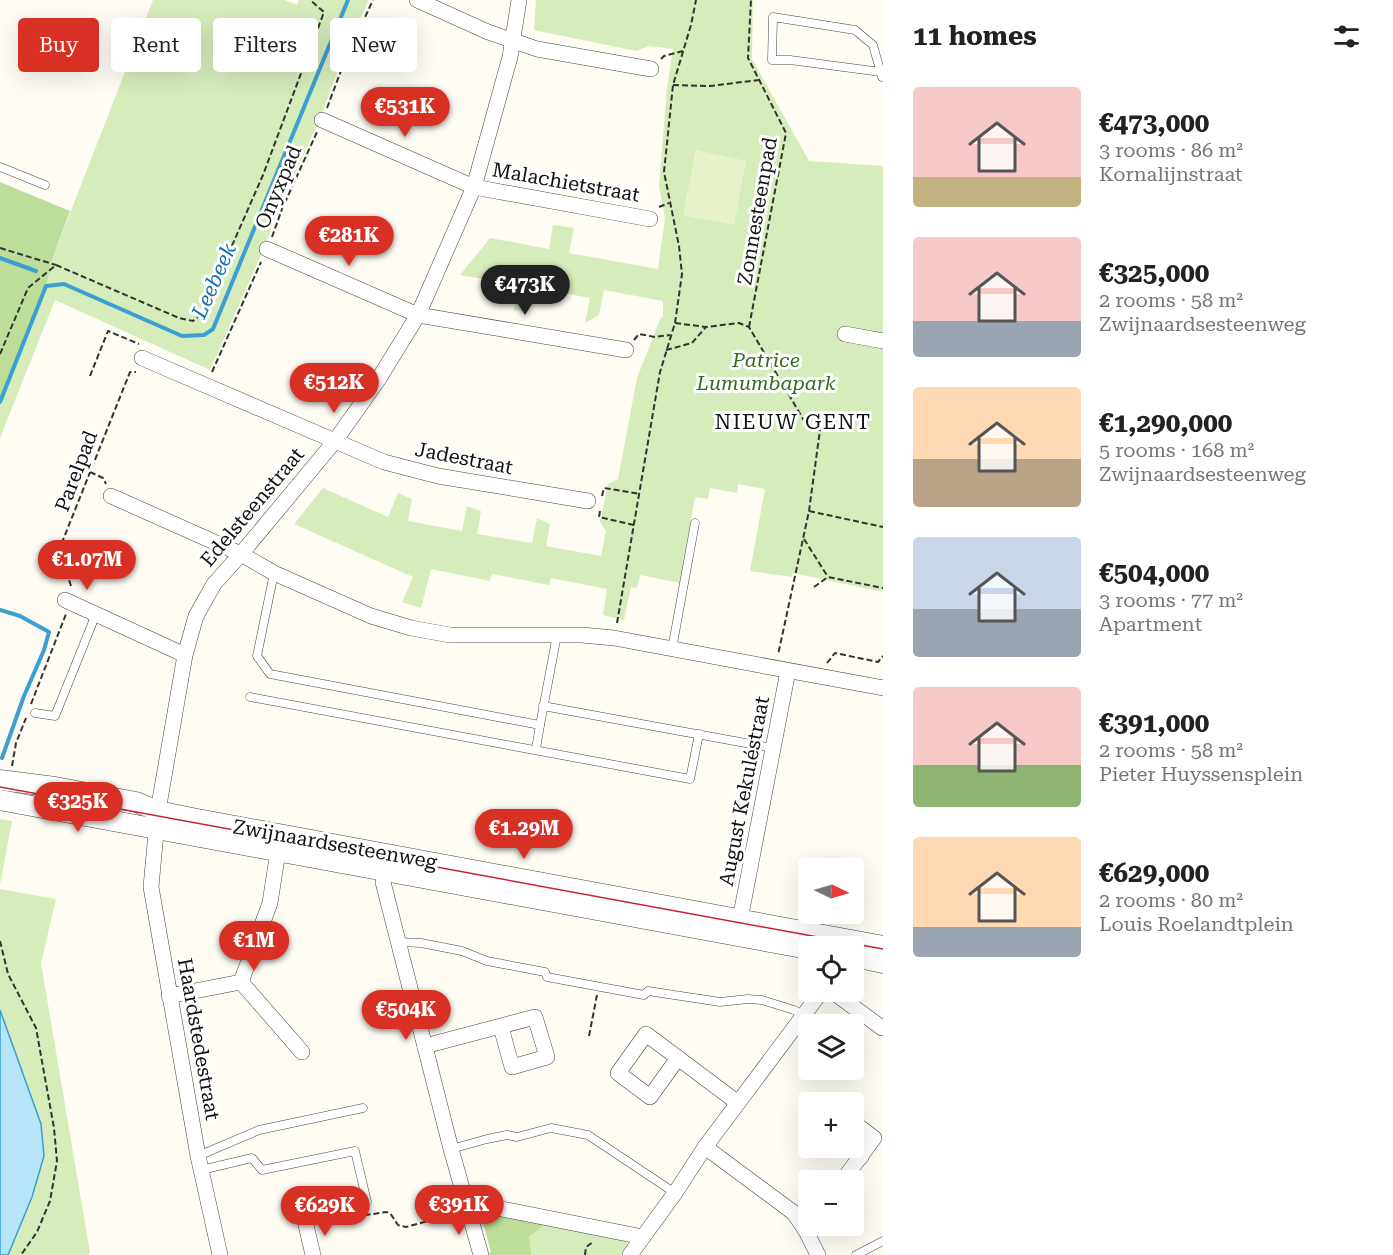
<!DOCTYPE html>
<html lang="en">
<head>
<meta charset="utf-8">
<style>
	:root { --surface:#fff; --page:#f2f2f2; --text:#222; --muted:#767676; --accent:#d93025 }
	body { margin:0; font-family:"Roboto Serif",serif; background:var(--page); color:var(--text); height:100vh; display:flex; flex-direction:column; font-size:22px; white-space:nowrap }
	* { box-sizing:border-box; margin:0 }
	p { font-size:20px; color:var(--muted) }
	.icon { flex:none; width:33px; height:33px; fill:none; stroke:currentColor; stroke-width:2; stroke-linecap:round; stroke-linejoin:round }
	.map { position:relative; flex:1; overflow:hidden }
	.side { display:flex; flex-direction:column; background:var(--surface); width:510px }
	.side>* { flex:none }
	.hud { position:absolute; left:18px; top:18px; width:570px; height:54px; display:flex; gap:12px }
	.needle { width:39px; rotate:95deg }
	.tools { position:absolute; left:798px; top:858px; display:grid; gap:12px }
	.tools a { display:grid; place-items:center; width:66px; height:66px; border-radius:6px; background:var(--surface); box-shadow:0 6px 24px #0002; font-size:30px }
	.price { position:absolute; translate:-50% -51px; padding:0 14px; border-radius:21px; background:var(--accent); color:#fff; font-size:20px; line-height:39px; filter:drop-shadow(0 2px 3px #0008) }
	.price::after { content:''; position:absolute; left:50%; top:36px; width:18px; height:14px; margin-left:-9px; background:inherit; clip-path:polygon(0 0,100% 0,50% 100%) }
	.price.selected { background:#222; color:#fff }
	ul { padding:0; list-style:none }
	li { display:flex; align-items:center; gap:18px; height:150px; padding:0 30px }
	li span { display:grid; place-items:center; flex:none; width:168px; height:120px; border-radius:6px; color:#555 }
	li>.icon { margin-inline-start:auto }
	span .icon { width:72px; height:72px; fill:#fffc; stroke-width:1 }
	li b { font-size:26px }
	h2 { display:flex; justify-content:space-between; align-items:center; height:72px; padding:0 30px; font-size:26px }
	.tag { padding:0 21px; border-radius:6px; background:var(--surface); box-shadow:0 6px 24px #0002; font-size:21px; line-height:54px }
	.tag.selected { background:var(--accent); color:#fff }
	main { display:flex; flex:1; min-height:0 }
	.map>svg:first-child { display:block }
	.green { fill:#d7ecbb }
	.forest { fill:#bcde99 }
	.pitch { fill:#e8f3cd }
	.water { fill:#b6e4f9; stroke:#3a9fd3; stroke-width:1.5 }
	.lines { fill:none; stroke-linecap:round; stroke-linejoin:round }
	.stream { stroke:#3a9fd3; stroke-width:4 }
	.service-casing { stroke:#444; stroke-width:9 }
	.minor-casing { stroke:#444; stroke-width:16 }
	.tertiary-casing { stroke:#444; stroke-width:21 }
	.path { stroke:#333; stroke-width:2; stroke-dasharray:6 3; stroke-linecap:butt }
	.service { stroke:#fff; stroke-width:8 }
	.minor { stroke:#fff; stroke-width:15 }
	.tertiary { stroke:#fff; stroke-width:20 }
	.tram { stroke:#c82133; stroke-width:1.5 }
	.labels { text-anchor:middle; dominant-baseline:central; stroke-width:6; stroke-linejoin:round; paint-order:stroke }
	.street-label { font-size:20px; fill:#111; stroke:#fff }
	.park-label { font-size:20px; font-style:italic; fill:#326c1d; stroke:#fff }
	.water-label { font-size:21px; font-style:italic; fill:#1370a9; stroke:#fff }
	.neighbourhood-label { font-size:21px; letter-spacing:1.5px; fill:#111; stroke:#fff }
</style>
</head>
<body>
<main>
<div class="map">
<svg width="883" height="1255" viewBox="0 0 883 1255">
	<rect width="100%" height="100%" fill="#fffcf4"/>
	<g class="green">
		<path d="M153,0H285L297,5L299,0H369L342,59L320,119L279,208L264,248L210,370L55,300L0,438V402L46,286L53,257Z"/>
		<path d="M536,0H753L752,59L809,161L883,166V592L793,573L792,577L750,571L765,489L738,484L737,493L710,488L708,499L695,497L680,583L640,575L637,588L631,587L624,620L603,615L607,589L551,578L549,585L492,574L490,581L431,569L421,608L402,602L413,577L294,524L323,488L388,517L398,493L412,499L408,521L462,531L467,506L481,511L477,534L532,543L537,518L550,524L546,546L601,556L606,531L600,522L608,484L618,479L637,378L661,317H663V301L604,290L599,315L585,323L590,298L531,287L526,312L514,310L519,285L460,275L490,238L549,249L553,225L574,228L569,253L658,269L665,218L659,187L667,88L673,49L649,46L636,51L534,30Z"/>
		<path d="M0,819L12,821L0,884Z"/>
		<path d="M0,889L56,899L41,963L90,1253L88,1255H0Z"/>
		<path d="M485,1213L626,1240L628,1244L621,1255H489L491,1251L484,1227L478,1222L480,1214Z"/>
	</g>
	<g class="forest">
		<path d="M0,182L70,211L53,257L46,286L0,402Z"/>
		<path d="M490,1213L545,1224L529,1237L531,1255H489L491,1251L484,1226Z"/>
	</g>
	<path class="pitch" d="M696,150L746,161L734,225L683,215Z"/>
	<path class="water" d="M0,1010L41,1124L44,1156L32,1197L8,1255H0Z"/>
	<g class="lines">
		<g class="stream">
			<path d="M0,258L36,271"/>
			<path d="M0,402L46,286L64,284L182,336L204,335L213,329L348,0"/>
			<path d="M0,610L20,616L49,632L44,650L24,696L2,758"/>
		</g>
		<g class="service-casing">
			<g id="service">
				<path d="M881,72L790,60H772L773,17L855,30L873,45L882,77H883"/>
				<path d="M0,167L45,185"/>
				<path d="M274,573L257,656L270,674L540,725L557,635"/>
				<path d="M672,649L695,523"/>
				<path d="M250,697L690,779L699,734"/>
				<path d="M543,706L773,748"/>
				<path d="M35,713L55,716L96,614"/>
				<path d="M536,749L540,725"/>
				<path d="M398,942L421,943L462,951L487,961L545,972L547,977L644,995L648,991L720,1002L748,999L762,1000L794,1010L802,1015"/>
				<path d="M451,1149L487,1139L507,1135L517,1137L551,1128L588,1135L675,1193"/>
				<path d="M198,1156L259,1130L363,1108"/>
				<path d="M201,1170L252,1158L262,1170L355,1151L367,1202"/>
				<path d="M856,1255L883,1241"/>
			</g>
		</g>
		<g class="minor-casing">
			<g id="minor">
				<path d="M417,0L488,32L537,49L651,69"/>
				<path d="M322,120L474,187L650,219"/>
				<path d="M267,249L418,315L626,350"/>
				<path d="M845,334L883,341"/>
				<path d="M142,358L384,462L438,476L588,501"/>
				<path d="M111,496L241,554L274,573L371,616L411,628L450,635H582L614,638L883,688"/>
				<path d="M65,600L185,655"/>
				<path d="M385,871L383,882L451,1149L481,1255"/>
				<path d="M738,930L788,671"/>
				<path d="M241,982L270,903L278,851"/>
				<path d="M833,992L882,1028"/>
				<path d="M169,996L241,982L302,1052"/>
				<path d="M425,1046L535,1017L547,1057L512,1067L501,1027"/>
				<path d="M678,1058L650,1097L618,1073L646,1034L738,1103"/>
				<path d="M705,1147L794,1213L806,1231L818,1255"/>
				<path d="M848,1148L861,1157"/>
				<path d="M843,1180L874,1138L854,1123"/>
				<path d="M468,1208L482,1205L643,1237L630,1255"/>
				<path d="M306,1225L313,1255"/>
				<path d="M643,1237L675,1193L705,1147L821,992"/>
				<path d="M220,1255L198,1156L151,887L158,811L185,655L196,616L214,584L241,554L335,441L378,380L418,315L474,187L510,57L519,0"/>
			</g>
		</g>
		<g class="tertiary-casing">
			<g id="tertiary">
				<path d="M0,780L55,787L136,802L158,811L192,818L883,946"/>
				<path d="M0,800L808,949"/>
				<path d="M854,957L883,963"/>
			</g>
		</g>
		<g class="path">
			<path d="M661,59L664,56L683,51"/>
			<path d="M673,85L710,86L759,80"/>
			<path d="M327,108L345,60L373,0"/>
			<path d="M659,207L669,203"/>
			<path d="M272,237L282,209L317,132"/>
			<path d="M0,248L56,265"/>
			<path d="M675,323L682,274L679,246L664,172L673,85L691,25L696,0"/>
			<path d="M749,327L786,133L748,58L751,0"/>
			<path d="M634,340L639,334L655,337L670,335"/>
			<path d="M666,350L692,343L706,327"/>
			<path d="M0,354L28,288L56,265L179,318L193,321L202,314L263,175L324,12L310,0"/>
			<path d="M212,372L261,262"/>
			<path d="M90,376L108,331L139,344"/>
			<path d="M90,472L103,478L106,484"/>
			<path d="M602,496L604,488L640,494"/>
			<path d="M600,511L599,517L634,525"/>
			<path d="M809,511L883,527"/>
			<path d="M804,539L828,577"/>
			<path d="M71,586L59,550L130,372H136"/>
			<path d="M814,587L828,577L883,588"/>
			<path d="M617,623L660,372L675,323L706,327L739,323L749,327L806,424L820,430L809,511L778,655"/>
			<path d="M827,663L835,653L878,662L883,656"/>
			<path d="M31,704L66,614"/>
			<path d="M12,766L16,743L26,718"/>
			<path d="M0,941L8,974L36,1028L54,1128L57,1161L50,1201L37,1232L21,1255"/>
			<path d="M589,1036L597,995"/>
			<path d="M320,1222L386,1212L390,1213L398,1225L406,1227L454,1214"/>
			<path d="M585,1255L586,1247L593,1242"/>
		</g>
		<use href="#service" class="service"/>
		<use href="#minor" class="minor"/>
		<use href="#tertiary" class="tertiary"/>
		<path class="tram" d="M0,787L883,949"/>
	</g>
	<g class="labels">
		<g class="street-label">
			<text transform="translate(566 182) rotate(10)">Malachietstraat</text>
			<text transform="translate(278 187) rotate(-67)">Onyxpad</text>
			<text transform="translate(757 211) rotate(-80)">Zonnesteenpad</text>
			<text transform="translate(464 458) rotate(11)">Jadestraat</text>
			<text transform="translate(76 471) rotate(-69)">Parelpad</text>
			<text transform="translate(252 507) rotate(-50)">Edelsteenstraat</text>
			<text transform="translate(744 791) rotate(-79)">August Kekuléstraat</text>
			<text transform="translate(335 844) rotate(10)">Zwijnaardsesteenweg</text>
			<text transform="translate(199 1039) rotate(80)">Haardstedestraat</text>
		</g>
		<g class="park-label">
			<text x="766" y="360">Patrice<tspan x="766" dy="23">Lumumbapark</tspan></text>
		</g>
		<g class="water-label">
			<text transform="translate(214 281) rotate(-66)">Leebeek</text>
		</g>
		<g class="neighbourhood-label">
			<text x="793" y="422">NIEUW GENT</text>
		</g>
	</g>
</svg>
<div class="tools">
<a><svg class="needle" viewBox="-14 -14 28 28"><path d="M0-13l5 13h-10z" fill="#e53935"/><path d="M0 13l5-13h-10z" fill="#767676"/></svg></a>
<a><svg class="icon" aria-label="locate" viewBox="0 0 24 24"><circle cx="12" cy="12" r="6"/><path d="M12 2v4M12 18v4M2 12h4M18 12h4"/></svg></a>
<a><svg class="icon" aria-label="layers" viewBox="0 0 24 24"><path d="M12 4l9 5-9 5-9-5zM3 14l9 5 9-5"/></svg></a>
<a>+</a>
<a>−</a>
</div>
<b class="price" style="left:405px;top:138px">€531K</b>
<b class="price" style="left:349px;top:267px">€281K</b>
<b class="price selected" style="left:525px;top:316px">€473K</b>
<b class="price" style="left:334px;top:414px">€512K</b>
<b class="price" style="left:87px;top:591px">€1.07M</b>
<b class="price" style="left:78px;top:833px">€325K</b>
<b class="price" style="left:524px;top:860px">€1.29M</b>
<b class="price" style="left:254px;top:972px">€1M</b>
<b class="price" style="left:406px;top:1041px">€504K</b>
<b class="price" style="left:459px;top:1236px">€391K</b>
<b class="price" style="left:325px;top:1237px">€629K</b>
<div class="hud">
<a class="tag selected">Buy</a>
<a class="tag">Rent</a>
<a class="tag">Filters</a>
<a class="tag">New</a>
</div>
</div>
<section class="side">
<h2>11 homes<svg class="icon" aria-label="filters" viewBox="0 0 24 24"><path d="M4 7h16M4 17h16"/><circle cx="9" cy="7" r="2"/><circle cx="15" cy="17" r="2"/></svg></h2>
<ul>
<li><span style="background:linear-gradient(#f6c9c9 75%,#c2b280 0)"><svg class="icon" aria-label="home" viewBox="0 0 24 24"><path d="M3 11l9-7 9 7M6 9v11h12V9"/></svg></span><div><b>€473,000</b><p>3 rooms · 86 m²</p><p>Kornalijnstraat</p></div></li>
<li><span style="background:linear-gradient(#f6c9c9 70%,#9aa5b1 0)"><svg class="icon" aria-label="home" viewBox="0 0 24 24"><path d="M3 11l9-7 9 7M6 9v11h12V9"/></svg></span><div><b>€325,000</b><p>2 rooms · 58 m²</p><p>Zwijnaardsesteenweg</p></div></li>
<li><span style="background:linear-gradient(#ffd9b3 60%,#b9a48a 0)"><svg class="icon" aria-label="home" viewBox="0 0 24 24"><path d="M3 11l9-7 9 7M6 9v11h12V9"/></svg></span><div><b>€1,290,000</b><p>5 rooms · 168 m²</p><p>Zwijnaardsesteenweg</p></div></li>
<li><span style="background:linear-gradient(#c9d6e8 60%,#9aa5b1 0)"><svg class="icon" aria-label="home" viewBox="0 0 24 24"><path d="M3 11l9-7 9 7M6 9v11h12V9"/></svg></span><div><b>€504,000</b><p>3 rooms · 77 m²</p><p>Apartment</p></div></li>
<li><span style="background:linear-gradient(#f6c9c9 65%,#8fb573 0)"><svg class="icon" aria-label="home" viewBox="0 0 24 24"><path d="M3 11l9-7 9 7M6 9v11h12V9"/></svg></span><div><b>€391,000</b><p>2 rooms · 58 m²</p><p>Pieter Huyssensplein</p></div></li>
<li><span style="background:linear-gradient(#ffd9b3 75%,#9aa5b1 0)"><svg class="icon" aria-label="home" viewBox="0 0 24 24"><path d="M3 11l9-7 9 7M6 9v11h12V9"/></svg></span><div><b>€629,000</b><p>2 rooms · 80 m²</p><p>Louis Roelandtplein</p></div></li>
</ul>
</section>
</main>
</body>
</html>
